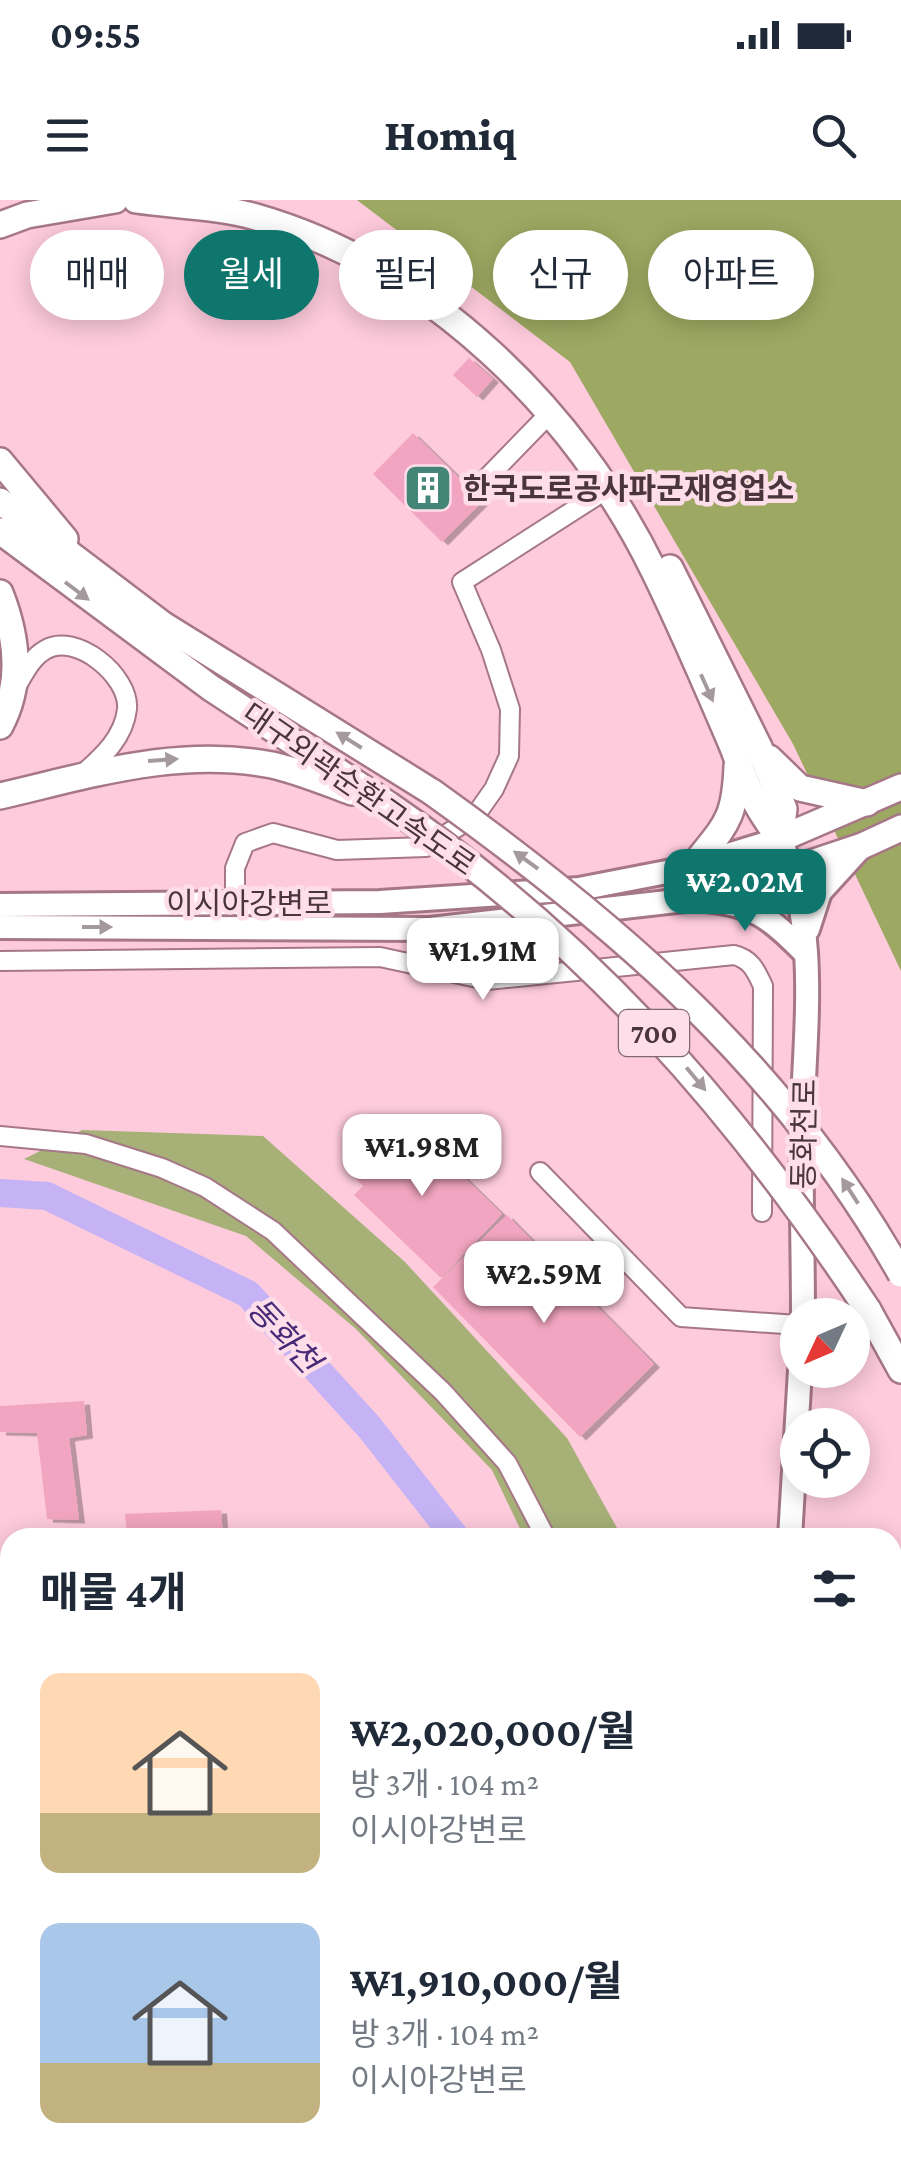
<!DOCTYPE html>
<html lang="ko">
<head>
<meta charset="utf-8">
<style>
	:root { --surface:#fff; --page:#f2f2f3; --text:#1f2937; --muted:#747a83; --accent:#0f766e }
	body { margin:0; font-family:"Crimson Pro","Noto Sans KR",serif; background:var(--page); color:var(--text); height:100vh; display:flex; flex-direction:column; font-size:38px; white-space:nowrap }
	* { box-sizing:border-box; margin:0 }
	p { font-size:32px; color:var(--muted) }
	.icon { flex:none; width:55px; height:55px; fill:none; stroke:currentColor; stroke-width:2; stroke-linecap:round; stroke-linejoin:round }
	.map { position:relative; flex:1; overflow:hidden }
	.details { position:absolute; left:0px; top:1328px; width:902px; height:642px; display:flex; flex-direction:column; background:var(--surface); border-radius:30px 30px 0 0; box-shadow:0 5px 25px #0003 }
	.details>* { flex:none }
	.hud { position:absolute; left:30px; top:30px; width:842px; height:90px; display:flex; gap:20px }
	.needle { width:65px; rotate:226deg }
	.controls { position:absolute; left:780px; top:1098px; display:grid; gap:20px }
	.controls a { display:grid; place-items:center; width:90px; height:90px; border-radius:50%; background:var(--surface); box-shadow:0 5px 25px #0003; font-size:50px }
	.price { position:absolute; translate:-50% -85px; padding:0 22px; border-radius:20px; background:#fff; color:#222; font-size:32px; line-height:65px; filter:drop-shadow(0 2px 5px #0008) }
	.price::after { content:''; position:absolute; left:50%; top:60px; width:30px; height:22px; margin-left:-15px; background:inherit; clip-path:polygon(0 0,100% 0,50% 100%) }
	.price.selected { background:var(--accent); color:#fff }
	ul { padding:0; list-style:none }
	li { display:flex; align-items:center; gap:30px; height:250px; padding:0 40px }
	li span { display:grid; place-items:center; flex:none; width:280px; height:200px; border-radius:20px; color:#555 }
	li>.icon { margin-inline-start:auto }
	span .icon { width:120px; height:120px; fill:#fffc; stroke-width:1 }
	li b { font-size:42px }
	h2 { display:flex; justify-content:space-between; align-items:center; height:120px; padding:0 40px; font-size:42px }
	.pill { padding:0 35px; border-radius:45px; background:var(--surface); box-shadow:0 5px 25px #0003; font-size:35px; line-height:90px }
	.pill.selected { background:var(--accent); color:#fff }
	.status { display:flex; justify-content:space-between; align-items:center; height:70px; padding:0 50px; background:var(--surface); direction:ltr }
	.status svg { height:28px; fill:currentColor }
	header { display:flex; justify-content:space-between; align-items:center; height:130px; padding:0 40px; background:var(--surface); font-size:45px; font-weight:800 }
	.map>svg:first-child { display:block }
	.green { fill:#a6b077 }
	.forest { fill:#9da962 }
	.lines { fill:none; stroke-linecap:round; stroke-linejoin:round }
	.river { stroke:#c5b3f6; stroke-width:28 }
	.building { fill:#f2a5c0; filter:url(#shadow) }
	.minor-casing { stroke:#a67787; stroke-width:22 }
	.major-casing { stroke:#a67787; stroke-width:28 }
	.highway-casing { stroke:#a67787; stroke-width:30 }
	.minor { stroke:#fff; stroke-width:18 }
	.major { stroke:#fff; stroke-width:22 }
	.highway { stroke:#fff; stroke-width:25 }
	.highway-bridge-casing { stroke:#a67787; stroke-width:30; stroke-linecap:butt }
	.highway-bridge { stroke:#fff; stroke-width:25 }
	.oneway { fill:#a49a9e }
	.labels { text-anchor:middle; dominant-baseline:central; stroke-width:9; stroke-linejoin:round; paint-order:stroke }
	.shield { fill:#fedee8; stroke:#806870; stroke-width:2.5 }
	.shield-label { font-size:28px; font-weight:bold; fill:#4a353c }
	.poi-label { font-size:30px; font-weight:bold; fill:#4a353c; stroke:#fedee8; text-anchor:start }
	.street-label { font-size:30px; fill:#4a353c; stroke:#fedee8 }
	.water-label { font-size:32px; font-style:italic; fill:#482b78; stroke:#fedee8 }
</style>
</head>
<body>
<div class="status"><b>09:55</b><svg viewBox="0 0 49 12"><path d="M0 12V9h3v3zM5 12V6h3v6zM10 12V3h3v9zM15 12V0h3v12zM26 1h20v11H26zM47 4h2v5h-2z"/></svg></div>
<header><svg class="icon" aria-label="menu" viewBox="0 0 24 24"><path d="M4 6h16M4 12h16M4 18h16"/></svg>Homiq<svg class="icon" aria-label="search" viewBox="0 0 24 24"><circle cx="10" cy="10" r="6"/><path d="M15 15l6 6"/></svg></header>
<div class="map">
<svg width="901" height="1968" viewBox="0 0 901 1968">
	<defs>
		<filter id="shadow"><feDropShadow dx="6" dy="3.5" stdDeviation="0" flood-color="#0004"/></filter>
	</defs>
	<rect width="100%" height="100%" fill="#fecbdc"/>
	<path class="green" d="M82,930L263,936L405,1062L567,1238L622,1337H524L492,1270L356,1129L246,1036L24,959Z"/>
	<g class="forest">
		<path d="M357,0H901V771L793,544L570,162Z"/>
		<path d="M901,1486V1968H866V1960H892V1567Z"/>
	</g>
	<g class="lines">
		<g class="river">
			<path d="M0,993L47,996L248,1094L370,1228L456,1338"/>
			<path d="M667,1960L669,1968"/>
		</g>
	</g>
	<g class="building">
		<path d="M425,64L451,81L437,102L411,85Z"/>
		<path d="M469,158L493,179L477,197L453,175Z"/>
		<path d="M413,233L483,301L442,342L373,274Z"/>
		<path d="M398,927L419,947L426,940L502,1014L441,1078L354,995L363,986L345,968L376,935L384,942Z"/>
		<path d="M507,1015L654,1164L580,1237L433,1087Z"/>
		<path d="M84,1201L87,1235L69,1238L79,1320L47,1319L37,1233L0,1232V1206Z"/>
		<path d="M221,1310L223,1338H127L125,1314Z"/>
		<path d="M0,1360H10V1388L0,1387Z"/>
		<path d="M10,1573V1602L0,1603V1574Z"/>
		<path d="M10,1713V1742L0,1743V1714Z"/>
		<path d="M0,1846H10V1874L0,1875Z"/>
		<path d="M228,1960H324V1968H229Z"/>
		<path d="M431,1960H462L463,1968H432Z"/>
	</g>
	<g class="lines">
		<g class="minor-casing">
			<g id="minor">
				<path d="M484,281L550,213"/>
				<path d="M16,487C24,474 31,458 45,450C75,431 130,476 127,509C124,537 103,556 84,573"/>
				<path d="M235,703V668L245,643L273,633L337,650L426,647L475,616L494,589L509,556L510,509L491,450L462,382L607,289"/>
				<path d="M0,761L380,757L487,780L734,755C751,759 756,771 763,786L762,1012"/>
				<path d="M0,936L86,944L162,968L205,987L273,1031L443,1192L507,1263L546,1338"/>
				<path d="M540,972L681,1117L798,1125"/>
				<path d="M753,1960L754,1968"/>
			</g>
		</g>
		<g class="major-casing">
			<g id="major">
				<path d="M706,700C755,705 770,718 804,752"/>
				<path d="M0,705L380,702L579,689L682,669L780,639C822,732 803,838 802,937C801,996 803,1056 803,1115"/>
				<path d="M0,727L430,729L694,699L793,669"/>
				<path d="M808,729L820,692L862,646"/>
				<path d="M790,1338L800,1170"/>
				<path d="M638,1968L642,1960"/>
			</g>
		</g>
		<g class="highway-casing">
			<g id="highway">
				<path d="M136,0C176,6 217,6 256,17C430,67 576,211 654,371C681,426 705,482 729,538C738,558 744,581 755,601C762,614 771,627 780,639"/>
				<path d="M0,25L27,15L115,0"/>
				<path d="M0,261L65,339"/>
				<path d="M0,301L162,424L432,592"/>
				<path d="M0,331L211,488L389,605"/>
				<path d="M670,368L759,547L784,609L780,639"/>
				<path d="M0,393C17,436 23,483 0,526"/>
				<path d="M769,558L800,588L867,603"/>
				<path d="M0,596C91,575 177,547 272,565C299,571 325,582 352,592"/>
				<path d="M780,639L901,587"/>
				<path d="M693,666C725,625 735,621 737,566"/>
				<path d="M793,669L862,646L901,628"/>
				<path d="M868,1110L901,1170"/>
			</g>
		</g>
		<use href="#minor" class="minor"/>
		<use href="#major" class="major"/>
		<use href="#highway" class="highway"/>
		<g class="highway-bridge-casing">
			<g id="highway-bridge">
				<path d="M432,592C621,727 785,869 901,1074"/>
				<path d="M389,605C588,741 735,909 868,1110"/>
			</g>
		</g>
		<use href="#highway-bridge" class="highway-bridge"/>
	</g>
	<defs><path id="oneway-solid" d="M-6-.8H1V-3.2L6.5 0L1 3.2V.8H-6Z" transform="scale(2.5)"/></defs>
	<g class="oneway">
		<use href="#oneway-solid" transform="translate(77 391) rotate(37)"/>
		<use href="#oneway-solid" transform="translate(707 488) rotate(66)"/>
		<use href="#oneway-solid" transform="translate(349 540) rotate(-148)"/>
		<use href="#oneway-solid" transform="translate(163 560) rotate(-4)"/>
		<use href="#oneway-solid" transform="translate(526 660) rotate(-144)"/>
		<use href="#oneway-solid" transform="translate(97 727)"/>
		<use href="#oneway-solid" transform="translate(696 879) rotate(50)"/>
		<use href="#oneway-solid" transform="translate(850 991) rotate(-123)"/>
	</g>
	<defs>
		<g id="building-square" transform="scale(2.5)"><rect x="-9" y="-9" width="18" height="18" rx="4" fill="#438576" stroke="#fedee8"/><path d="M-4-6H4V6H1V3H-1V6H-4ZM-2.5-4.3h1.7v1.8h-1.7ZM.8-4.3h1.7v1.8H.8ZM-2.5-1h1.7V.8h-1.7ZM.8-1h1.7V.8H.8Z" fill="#fff"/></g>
	</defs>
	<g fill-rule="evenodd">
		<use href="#building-square" x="428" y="288"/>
	</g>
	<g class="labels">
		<rect class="shield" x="619" y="810" width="70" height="46" rx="8"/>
		<g class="shield-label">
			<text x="654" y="833">700</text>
		</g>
		<g class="poi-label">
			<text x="463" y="288">한국도로공사파군재영업소</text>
		</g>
		<g class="street-label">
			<text transform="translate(359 589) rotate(35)">대구외곽순환고속도로</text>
			<text x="249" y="703">이시아강변로</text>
			<text transform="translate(804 934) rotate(-89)">동화천로</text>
		</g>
		<g class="water-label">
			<text transform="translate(284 1135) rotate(47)">동화천</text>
		</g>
	</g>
</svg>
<div class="controls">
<a><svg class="needle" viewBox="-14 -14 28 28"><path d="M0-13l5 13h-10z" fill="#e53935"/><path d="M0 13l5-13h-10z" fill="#747a83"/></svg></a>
<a><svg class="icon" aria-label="locate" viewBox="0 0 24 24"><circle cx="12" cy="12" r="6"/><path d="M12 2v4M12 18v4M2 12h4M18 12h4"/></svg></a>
</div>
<b class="price selected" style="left:745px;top:734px">₩2.02M</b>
<b class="price" style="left:483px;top:803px">₩1.91M</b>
<b class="price" style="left:422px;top:999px">₩1.98M</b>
<b class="price" style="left:544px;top:1126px">₩2.59M</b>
<div class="hud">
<a class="pill">매매</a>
<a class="pill selected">월세</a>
<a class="pill">필터</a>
<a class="pill">신규</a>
<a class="pill">아파트</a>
</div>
<section class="details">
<h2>매물 4개<svg class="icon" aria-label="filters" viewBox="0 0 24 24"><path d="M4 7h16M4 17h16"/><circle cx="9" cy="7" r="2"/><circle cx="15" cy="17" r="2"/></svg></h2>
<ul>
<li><span style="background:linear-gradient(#ffd9b3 70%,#c2b280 0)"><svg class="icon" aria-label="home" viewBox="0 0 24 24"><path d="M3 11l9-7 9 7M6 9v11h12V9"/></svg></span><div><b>₩2,020,000/월</b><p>방 3개 · 104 m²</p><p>이시아강변로</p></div></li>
<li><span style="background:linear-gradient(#a9c7e8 70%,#c2b280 0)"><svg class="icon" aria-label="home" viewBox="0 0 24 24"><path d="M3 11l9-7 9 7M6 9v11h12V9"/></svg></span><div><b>₩1,910,000/월</b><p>방 3개 · 104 m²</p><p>이시아강변로</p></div></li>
</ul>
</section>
</div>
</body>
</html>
